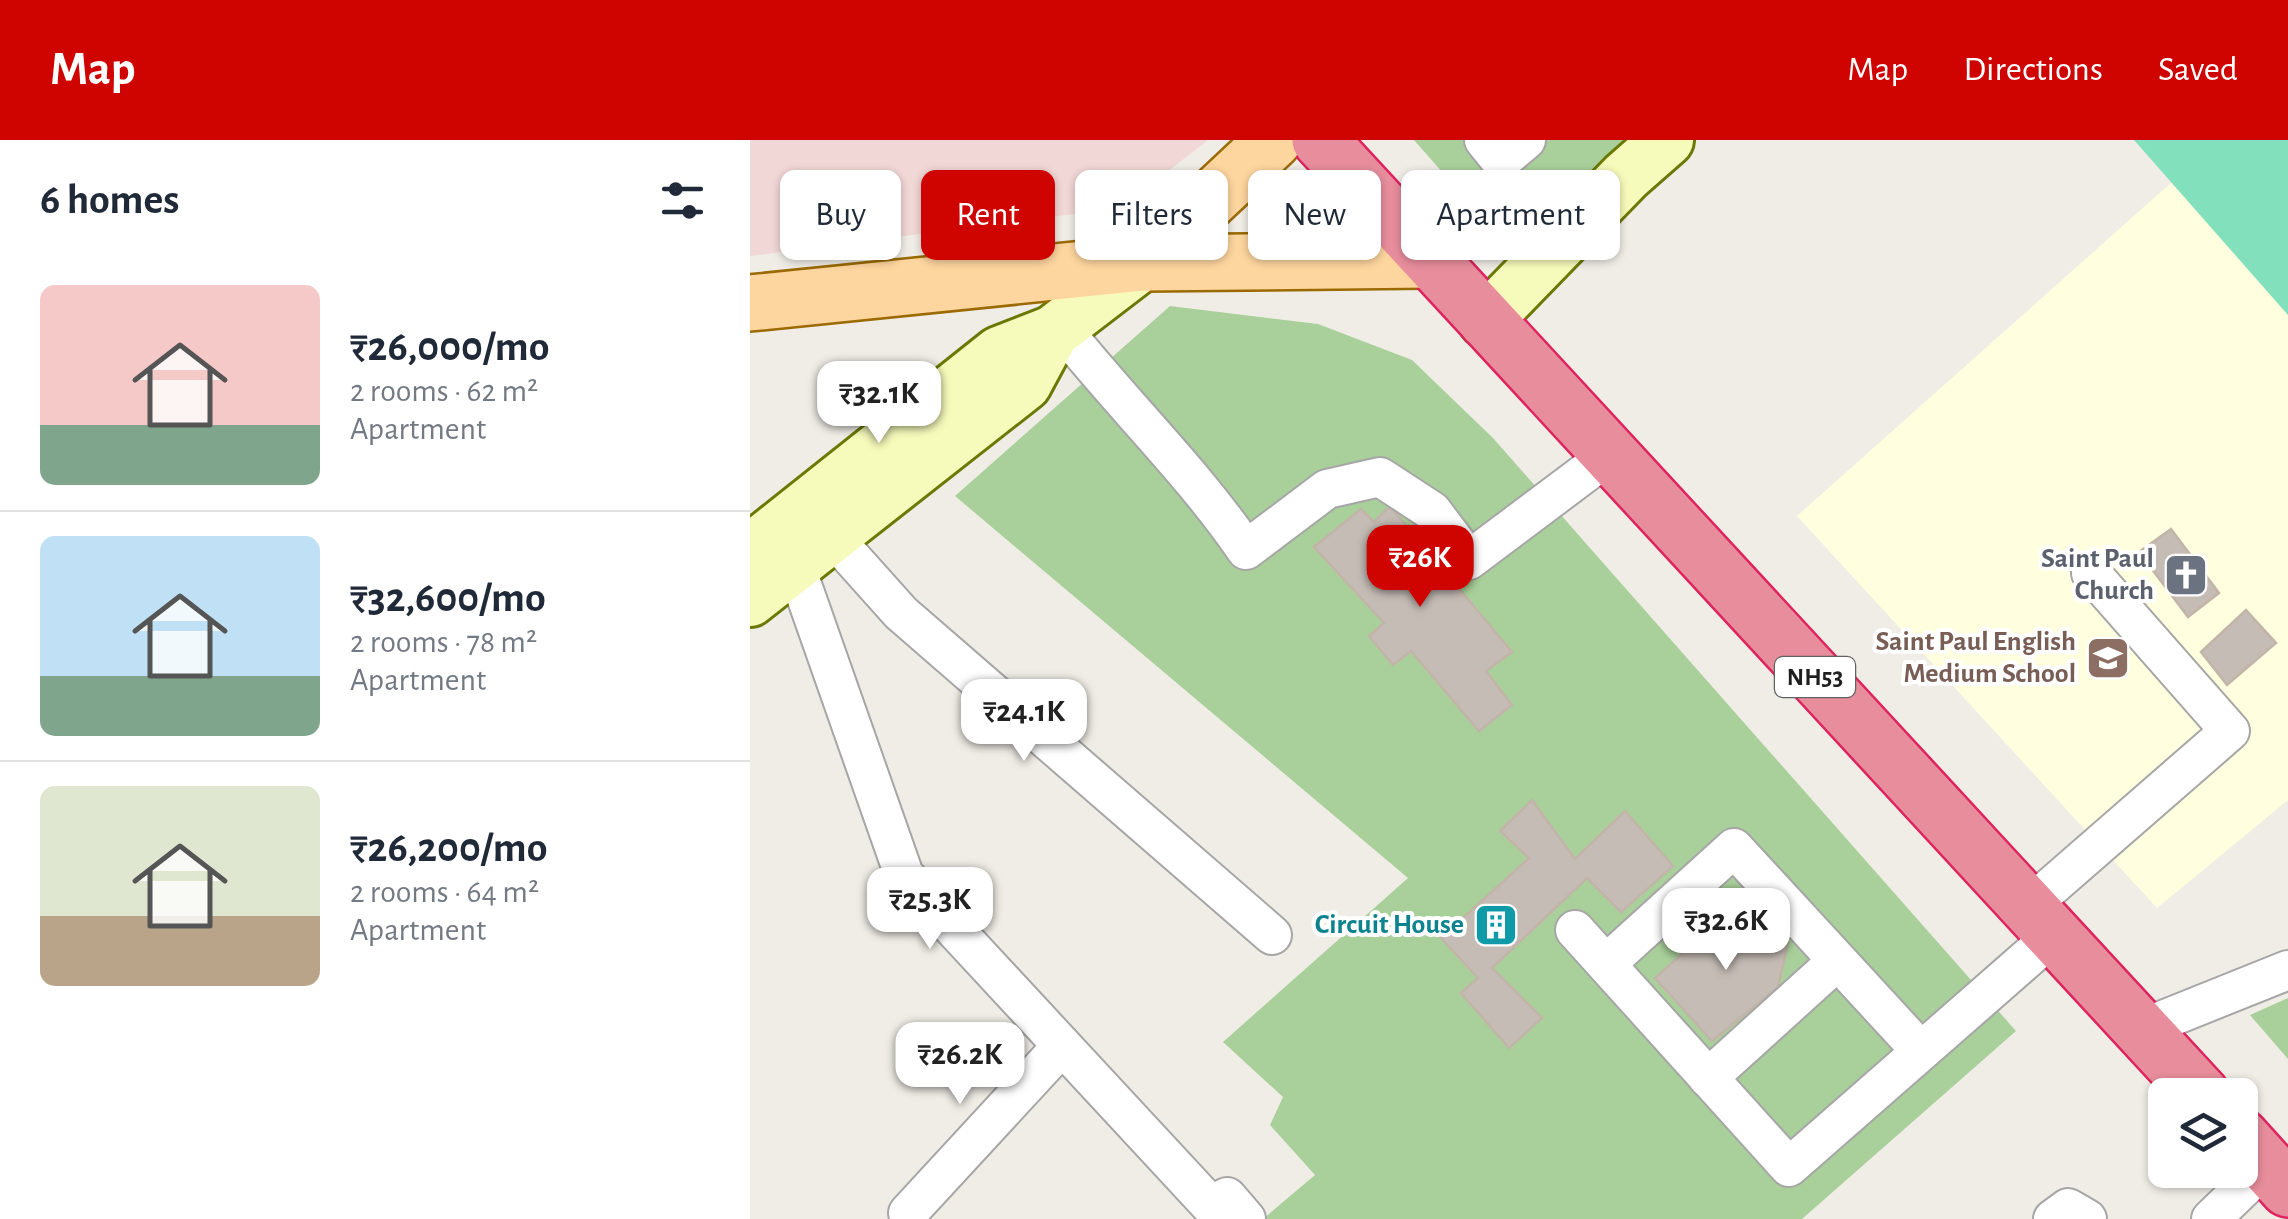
<!DOCTYPE html>
<html lang="en">
<head>
<meta charset="utf-8">
<style>
	:root { --surface:#fff; --page:#f6f6f7; --text:#1f2937; --muted:#747a83; --line:#e0e1e3; --accent:#cf0300 }
	body { margin:0; font-family:"Alegreya Sans",sans-serif; background:var(--page); color:var(--text); height:100vh; display:flex; flex-direction:column; font-size:38px; white-space:nowrap }
	* { box-sizing:border-box; margin:0 }
	p { font-size:32px; color:var(--muted) }
	.icon { flex:none; width:55px; height:55px; fill:none; stroke:currentColor; stroke-width:2; stroke-linecap:round; stroke-linejoin:round }
	.map { position:relative; flex:1; overflow:hidden }
	.side { display:flex; flex-direction:column; background:var(--surface); width:750px }
	.side>* { flex:none }
	.hud { position:absolute; left:30px; top:30px; width:950px; height:90px; display:flex; gap:20px }
	.tools { position:absolute; left:1398px; top:938px; display:grid; gap:20px }
	.tools a { display:grid; place-items:center; width:110px; height:110px; border-radius:15px; background:var(--surface); box-shadow:0 2px 8px #0004; font-size:50px }
	.price { position:absolute; translate:-50% -85px; padding:0 22px; border-radius:20px; background:#fff; color:#222; font-size:32px; line-height:65px; filter:drop-shadow(0 2px 5px #0008) }
	.price::after { content:''; position:absolute; left:50%; top:60px; width:30px; height:22px; margin-left:-15px; background:inherit; clip-path:polygon(0 0,100% 0,50% 100%) }
	.price.on { background:var(--accent); color:#fff }
	ul { padding:0; list-style:none }
	li { display:flex; align-items:center; gap:30px; height:250px; padding:0 40px }
	li+li { border-top:2px solid var(--line) }
	li span { display:grid; place-items:center; flex:none; width:280px; height:200px; border-radius:15px; color:#555 }
	li>.icon { margin-inline-start:auto }
	span .icon { width:120px; height:120px; fill:#fffc; stroke-width:1 }
	li b { font-size:42px }
	h2 { display:flex; justify-content:space-between; align-items:center; height:120px; padding:0 40px; font-size:42px }
	.pill { padding:0 35px; border-radius:15px; background:var(--surface); box-shadow:0 2px 8px #0004; font-size:35px; line-height:90px }
	.pill.on { background:var(--accent); color:#fff }
	header { display:flex; align-items:center; gap:60px; box-sizing:border-box; height:140px; padding:0 50px; background:var(--accent); color:#fff }
	header strong { font-size:48px }
	nav { display:flex; gap:55px; margin-inline-start:auto; font-size:35px }
	main { display:flex; flex:1; min-height:0 }
	.map>svg:first-child { display:block }
	.commercial { fill:#f1d7d5 }
	.education { fill:#ffffe0 }
	.forest { fill:#a9d09a }
	.pitch { fill:#83e0bd }
	.building { fill:#c5bcb5; stroke:#c2b4a8; stroke-width:2.5 }
	.lines { fill:none; stroke-linecap:round; stroke-linejoin:round }
	.street-casing { stroke:#a6a6a6; stroke-width:42 }
	.secondary-casing { stroke:#6b7904; stroke-width:58 }
	.primary-casing { stroke:#9b6a00; stroke-width:60 }
	.highway-casing { stroke:#dd2460; stroke-width:60 }
	.street { stroke:#fff; stroke-width:38 }
	.secondary { stroke:#f6faba; stroke-width:52 }
	.primary { stroke:#fdd59e; stroke-width:55 }
	.highway { stroke:#e88d9c; stroke-width:55 }
	.labels { text-anchor:middle; dominant-baseline:central; stroke-width:8; stroke-linejoin:round; paint-order:stroke }
	.shield { fill:#fff; stroke:#626262; stroke-width:2.5 }
	.shield-label { font-size:25px; font-weight:bold; fill:#1f1f1f }
	.worship-label { font-size:28px; font-weight:bold; fill:#5b616d; stroke:#fff; text-anchor:end }
	.education-label { font-size:28px; font-weight:bold; fill:#785e54; stroke:#fff; text-anchor:end }
	.culture-label { font-size:28px; font-weight:bold; fill:#0d838f; stroke:#fff; text-anchor:end }
</style>
</head>
<body>
<header>
<strong>Map</strong>
<nav><a>Map</a><a>Directions</a><a>Saved</a></nav>
</header>
<main>
<section class="side">
<h2>6 homes<svg class="icon" aria-label="filters" viewBox="0 0 24 24"><path d="M4 7h16M4 17h16"/><circle cx="9" cy="7" r="2"/><circle cx="15" cy="17" r="2"/></svg></h2>
<ul>
<li><span style="background:linear-gradient(#f6c9c9 70%,#7fa58c 0)"><svg class="icon" aria-label="home" viewBox="0 0 24 24"><path d="M3 11l9-7 9 7M6 9v11h12V9"/></svg></span><div><b>₹26,000/mo</b><p>2 rooms · 62 m²</p><p>Apartment</p></div></li>
<li><span style="background:linear-gradient(#bfe0f5 70%,#7fa58c 0)"><svg class="icon" aria-label="home" viewBox="0 0 24 24"><path d="M3 11l9-7 9 7M6 9v11h12V9"/></svg></span><div><b>₹32,600/mo</b><p>2 rooms · 78 m²</p><p>Apartment</p></div></li>
<li><span style="background:linear-gradient(#dfe7d0 65%,#b9a48a 0)"><svg class="icon" aria-label="home" viewBox="0 0 24 24"><path d="M3 11l9-7 9 7M6 9v11h12V9"/></svg></span><div><b>₹26,200/mo</b><p>2 rooms · 64 m²</p><p>Apartment</p></div></li>
</ul>
</section>
<div class="map">
<svg width="1538" height="1079" viewBox="0 0 1538 1079">
	<rect width="100%" height="100%" fill="#f0ede6"/>
	<path class="commercial" d="M0,0H458L371,68L0,116Z"/>
	<path class="education" d="M1422,42L1538,175V660L1407,768L1047,376Z"/>
	<g class="forest">
		<path d="M664,0H884L758,107Z"/>
		<path d="M420,166L568,184L662,220L743,298L1266,891L1052,1079H513L565,1035L520,985L533,957L473,902L658,738L205,356Z"/>
		<path d="M1538,858V919L1500,875Z"/>
	</g>
	<path class="pitch" d="M1384,0H1538V175Z"/>
	<g class="building">
		<path d="M640,366L762,512L736,531L762,565L729,591L661,511L643,525L619,496L634,483L564,407L611,369L624,382Z"/>
		<path d="M1421,389L1469,453L1438,477L1389,412Z"/>
		<path d="M1496,470L1526,503L1477,545L1451,512Z"/>
		<path d="M782,660L825,719L875,671L923,726L871,772L837,738L742,828L792,878L759,908L711,853L728,838L691,798L779,718L750,691Z"/>
		<path d="M972,778L1016,779L1038,803L1028,847L962,901L905,838Z"/>
	</g>
	<g class="lines">
		<g class="street-casing">
			<g id="street">
				<path d="M734,0L751,21L776,0"/>
				<path d="M310,186C370,262 442,331 496,410L577,349L630,337L682,371L719,420L859,315"/>
				<path d="M82,396L151,473L522,795"/>
				<path d="M45,425L154,735L461,1066L477,1057L496,1079"/>
				<path d="M1278,767L1480,591L1341,433"/>
				<path d="M825,790L1039,1027L1304,795"/>
				<path d="M856,824L984,708L1170,910"/>
				<path d="M1391,889L1538,830"/>
				<path d="M958,938L1085,823"/>
				<path d="M158,1073L312,906"/>
				<path d="M1303,1079L1318,1068L1337,1079"/>
				<path d="M1461,1079L1517,1025"/>
			</g>
		</g>
		<g class="secondary-casing">
			<g id="secondary">
				<path d="M735,181L876,36L917,0"/>
				<path d="M0,411L249,213L303,192L393,123"/>
				<path d="M0,460L275,244L303,192"/>
			</g>
		</g>
		<g class="primary-casing">
			<g id="primary">
				<path d="M393,123L524,0"/>
				<path d="M0,163L393,123L678,120"/>
			</g>
		</g>
		<g class="highway-casing">
			<g id="highway">
				<path d="M570,0L1452,955"/>
				<path d="M1490,996L1538,1049"/>
			</g>
		</g>
		<use href="#street" class="street"/>
		<use href="#secondary" class="secondary"/>
		<use href="#primary" class="primary"/>
		<use href="#highway" class="highway"/>
	</g>
	<defs>
		<g id="church-square" transform="scale(2.25)"><rect x="-9" y="-9" width="18" height="18" rx="4" fill="#6b7280" stroke="#fff"/><path d="M-1.2-6h2.4v3.5h3.3v2.4h-3.3V6h-2.4V-.1h-3.3v-2.4h3.3Z" fill="#fff"/></g>
		<g id="school-square" transform="scale(2.25)"><rect x="-9" y="-9" width="18" height="18" rx="4" fill="#8d6e63" stroke="#fff"/><path d="M0-5L7-2L0 1L-7-2ZM-4 1L0 2.5L4 1V4Q0 6-4 4Z" fill="#fff"/></g>
		<g id="building-square" transform="scale(2.25)"><rect x="-9" y="-9" width="18" height="18" rx="4" fill="#0f9aa8" stroke="#fff"/><path d="M-4-6H4V6H1V3H-1V6H-4ZM-2.5-4.3h1.7v1.8h-1.7ZM.8-4.3h1.7v1.8H.8ZM-2.5-1h1.7V.8h-1.7ZM.8-1h1.7V.8H.8Z" fill="#fff"/></g>
	</defs>
	<g fill-rule="evenodd">
		<use href="#church-square" x="1436" y="435"/>
		<use href="#school-square" x="1358" y="518"/>
		<use href="#building-square" x="746" y="785"/>
	</g>
	<g class="labels">
		<rect class="shield" x="1025" y="517" width="80" height="40" rx="8"/>
		<g class="shield-label">
			<text x="1065" y="537">NH53</text>
		</g>
		<g class="worship-label">
			<text x="1404" y="419">Saint Paul<tspan x="1404" dy="32">Church</tspan></text>
		</g>
		<g class="education-label">
			<text x="1326" y="502">Saint Paul English<tspan x="1326" dy="32">Medium School</tspan></text>
		</g>
		<g class="culture-label">
			<text x="714" y="785">Circuit House</text>
		</g>
	</g>
</svg>
<div class="tools">
<a><svg class="icon" aria-label="layers" viewBox="0 0 24 24"><path d="M12 4l9 5-9 5-9-5zM3 14l9 5 9-5"/></svg></a>
</div>
<b class="price" style="left:129px;top:306px">₹32.1K</b>
<b class="price on" style="left:670px;top:470px">₹26K</b>
<b class="price" style="left:274px;top:624px">₹24.1K</b>
<b class="price" style="left:180px;top:812px">₹25.3K</b>
<b class="price" style="left:976px;top:833px">₹32.6K</b>
<b class="price" style="left:210px;top:967px">₹26.2K</b>
<div class="hud">
<a class="pill">Buy</a>
<a class="pill on">Rent</a>
<a class="pill">Filters</a>
<a class="pill">New</a>
<a class="pill">Apartment</a>
</div>
</div>
</main>
</body>
</html>
